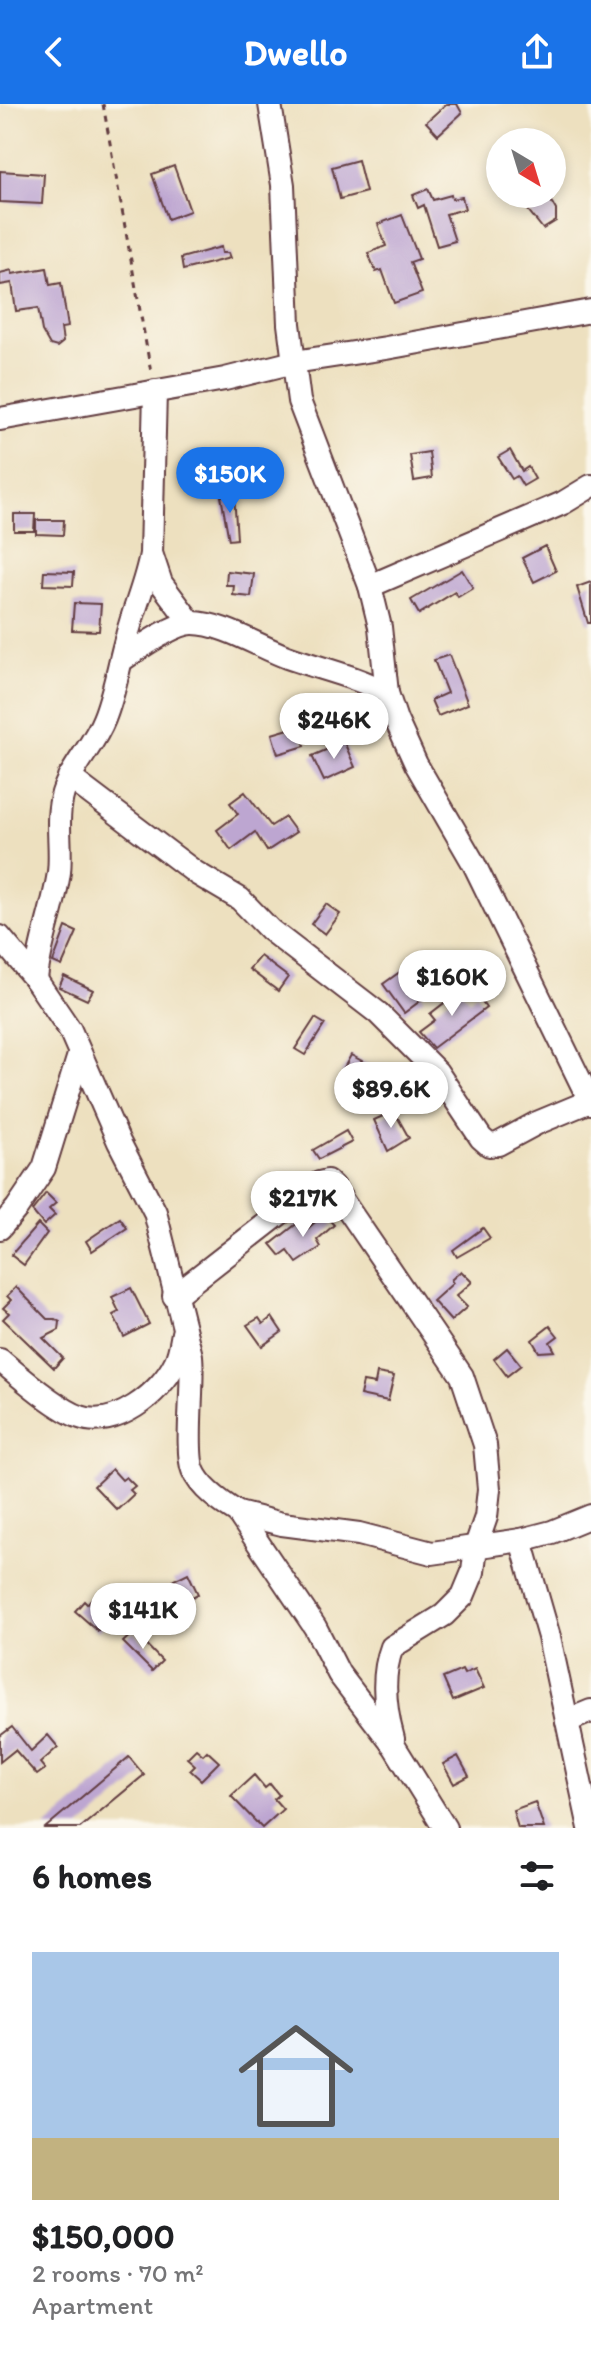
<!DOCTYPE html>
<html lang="en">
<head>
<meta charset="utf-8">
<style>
	:root { --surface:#fff; --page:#f2f2f2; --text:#202124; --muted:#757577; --accent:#1a73e8 }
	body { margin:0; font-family:Itim,sans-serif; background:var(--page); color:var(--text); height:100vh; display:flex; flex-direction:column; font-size:30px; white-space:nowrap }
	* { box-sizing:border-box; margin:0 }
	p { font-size:26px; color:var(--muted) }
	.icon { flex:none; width:44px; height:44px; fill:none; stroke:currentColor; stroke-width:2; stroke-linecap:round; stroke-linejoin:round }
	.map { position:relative; height:1724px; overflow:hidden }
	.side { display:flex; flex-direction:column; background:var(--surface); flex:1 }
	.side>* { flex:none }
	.needle { width:52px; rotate:142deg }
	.buttons { position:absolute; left:486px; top:24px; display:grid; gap:16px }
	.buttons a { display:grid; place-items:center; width:80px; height:80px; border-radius:50%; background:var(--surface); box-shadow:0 4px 12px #0003; font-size:40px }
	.price { position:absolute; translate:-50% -68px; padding:0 18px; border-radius:28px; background:#fff; color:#222; font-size:26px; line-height:52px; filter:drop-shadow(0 2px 4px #0008) }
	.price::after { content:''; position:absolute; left:50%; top:48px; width:24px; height:18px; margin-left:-12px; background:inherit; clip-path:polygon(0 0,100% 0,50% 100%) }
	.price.selected { background:var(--accent); color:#fff }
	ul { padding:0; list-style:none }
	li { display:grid; align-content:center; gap:16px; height:424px; padding:0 32px }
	li span { display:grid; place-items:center; height:248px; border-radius:0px; color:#555 }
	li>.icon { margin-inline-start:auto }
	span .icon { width:144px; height:144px; fill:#fffc; stroke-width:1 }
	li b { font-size:34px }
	h2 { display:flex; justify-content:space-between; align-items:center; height:96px; padding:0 32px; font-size:34px }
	header { display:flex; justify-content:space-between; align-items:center; height:104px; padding:0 32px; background:var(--accent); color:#fff; font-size:36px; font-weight:700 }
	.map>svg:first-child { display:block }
	.building { fill:#bda6d1 }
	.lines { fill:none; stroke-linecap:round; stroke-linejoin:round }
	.minor-casing { stroke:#623c41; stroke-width:26 }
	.path { stroke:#623c41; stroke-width:3; stroke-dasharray:6 6; stroke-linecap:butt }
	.minor { stroke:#fff; stroke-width:22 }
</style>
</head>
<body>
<header><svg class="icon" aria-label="back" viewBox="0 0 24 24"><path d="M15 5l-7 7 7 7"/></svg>Dwello<svg class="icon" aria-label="share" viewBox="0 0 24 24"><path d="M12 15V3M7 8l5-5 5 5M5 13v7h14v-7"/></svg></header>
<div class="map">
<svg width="591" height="1724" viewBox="0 0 591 1724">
	<rect width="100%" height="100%" fill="#fbf7ec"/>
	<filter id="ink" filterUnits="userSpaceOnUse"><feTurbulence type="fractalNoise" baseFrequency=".0125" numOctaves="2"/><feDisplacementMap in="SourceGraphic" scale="16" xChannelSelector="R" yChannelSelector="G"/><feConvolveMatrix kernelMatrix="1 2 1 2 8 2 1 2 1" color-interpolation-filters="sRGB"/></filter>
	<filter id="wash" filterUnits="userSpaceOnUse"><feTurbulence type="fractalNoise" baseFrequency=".006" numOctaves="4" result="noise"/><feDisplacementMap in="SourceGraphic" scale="32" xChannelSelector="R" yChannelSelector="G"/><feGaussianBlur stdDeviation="1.8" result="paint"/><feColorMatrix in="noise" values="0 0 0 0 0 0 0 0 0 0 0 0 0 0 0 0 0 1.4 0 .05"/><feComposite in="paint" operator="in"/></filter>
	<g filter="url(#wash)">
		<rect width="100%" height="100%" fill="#ede0bf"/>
		<g id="blocks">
			<g class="building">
				<path d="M446,0H457L462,9L438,31L426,18Z"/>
				<path d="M358,56L366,88L340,95L332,63Z"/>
				<path d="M174,62L190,107L168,115L152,70Z"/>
				<path d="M0,67L44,70L42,100L0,98Z"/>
				<path d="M428,85L433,96L451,91L452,95L462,93L465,105L446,110L455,137L437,142L424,101L418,104L413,91Z"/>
				<path d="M547,90L556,106V117L543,125L528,106L538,100L536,96Z"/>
				<path d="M402,111L419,155L410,158L422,189L394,199L382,166L376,168L368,149L386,142L378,120Z"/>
				<path d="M221,143L222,149H228L230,154L183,166L181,154Z"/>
				<path d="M47,164L50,181L61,179L68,223L61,224L63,238L57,243L50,241L42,227L38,204L16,207L12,179L0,181V169L12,166V170Z"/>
				<path d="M510,346L522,367L528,363L535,375L523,382L517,372L512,375L498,353Z"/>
				<path d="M429,348L432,374L414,377L410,351Z"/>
				<path d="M234,390L237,435L229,436L221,392Z"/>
				<path d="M14,410H35L34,427H14Z"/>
				<path d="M36,416H64L63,431L36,430Z"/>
				<path d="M545,442L556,467L534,478L522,454Z"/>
				<path d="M462,466L473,484L458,493L455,488L419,510L411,496Z"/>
				<path d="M44,467L74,468L73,482L43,481Z"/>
				<path d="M227,467L254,470L251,493L233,491L234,481H226Z"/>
				<path d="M591,478V519H588L577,483Z"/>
				<path d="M74,499L101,500L99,527L72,526Z"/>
				<path d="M449,551L468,600L438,612L431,596L447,589L434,556Z"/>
				<path d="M299,622L305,642L278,650L272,630Z"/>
				<path d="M344,638L355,663L324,677L312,652Z"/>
				<path d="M245,688L271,722L285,713L296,728L267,747L255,728L231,746L217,726L238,710L230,699Z"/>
				<path d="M326,800L340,810L325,830L311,820Z"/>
				<path d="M66,823L77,828L62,862L53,858Z"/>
				<path d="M260,852L288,873L278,887L249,865Z"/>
				<path d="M404,865L424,894L404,909L383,880Z"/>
				<path d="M64,872L93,886L87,896L59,883Z"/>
				<path d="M461,886L469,896L476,890L486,904L433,944L419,928L435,916L430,910Z"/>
				<path d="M315,914L325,920L305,951L295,945Z"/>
				<path d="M351,951L369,961L353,989L338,981L344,971L341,969Z"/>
				<path d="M394,1007L409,1034L388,1047L374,1016Z"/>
				<path d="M346,1027L352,1038L319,1055L313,1046Z"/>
				<path d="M46,1089L56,1099L49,1105L55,1111L44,1121L32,1107Z"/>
				<path d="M324,1110L334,1121L317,1136L321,1143L297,1159L288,1147L281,1152L271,1140L299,1118L306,1126Z"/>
				<path d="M120,1114L127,1124L92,1147L86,1137Z"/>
				<path d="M38,1120L47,1129L24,1161L11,1151Z"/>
				<path d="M483,1124L490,1134L457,1153L453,1146Z"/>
				<path d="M461,1167L472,1178L456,1192L467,1203L451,1217L433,1197L453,1179L451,1176Z"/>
				<path d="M16,1183L47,1215H55L60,1218L59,1226L43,1234L63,1254L54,1264L3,1215L9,1209L3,1204L11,1196L7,1192Z"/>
				<path d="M131,1184L149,1220L124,1233L113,1211L119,1208L112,1193Z"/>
				<path d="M272,1213L282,1228L262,1242L247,1221L259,1214L263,1220Z"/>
				<path d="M550,1222L558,1232L550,1238L555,1247L539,1248L532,1236Z"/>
				<path d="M507,1244L521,1261L507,1272L494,1255Z"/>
				<path d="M377,1269L394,1272L388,1297L360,1291L363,1278L375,1280Z"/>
				<path d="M112,1365L122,1376L126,1373L135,1382L130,1386L134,1390L117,1406L94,1382Z"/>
				<path d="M188,1469L198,1490L167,1506L159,1491L177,1482L174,1476Z"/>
				<path d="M100,1491L117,1507L98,1527L75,1507L84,1497L87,1500L93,1493L96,1496Z"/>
				<path d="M134,1528L162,1557L152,1567L123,1538Z"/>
				<path d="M475,1565L484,1584L453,1597L443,1574L462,1566L464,1570Z"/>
				<path d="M12,1623L31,1647L48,1631L58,1643L40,1659L45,1665L37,1671L15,1646L0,1658V1632Z"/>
				<path d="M196,1645L203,1651L207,1647L219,1658L201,1676L190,1666L195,1661L187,1654Z"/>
				<path d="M458,1652L469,1672L454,1680L443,1660Z"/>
				<path d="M129,1653L144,1671L80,1724H45Z"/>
				<path d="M254,1671L265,1684L270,1680L279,1691L274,1695L283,1705L262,1724L231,1692Z"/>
				<path d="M535,1698L544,1724H518L513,1706Z"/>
			</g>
		</g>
	</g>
	<g filter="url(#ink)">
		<use href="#blocks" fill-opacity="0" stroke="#623c41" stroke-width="2"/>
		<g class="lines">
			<g class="minor-casing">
				<g id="minor">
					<path d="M270,0L283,81L289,220L299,297L370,482L380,523L387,589L396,616L416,660L474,760L591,999"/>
					<path d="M0,315L225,275L294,258L386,244L591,207"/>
					<path d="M152,452L161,479L191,519"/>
					<path d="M370,482L563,399L591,382"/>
					<path d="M122,556C138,545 174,519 193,519C222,519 260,543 287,553C321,565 355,572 387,589"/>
					<path d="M69,673L196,769L240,795L270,826L378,909L437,968L481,1034L489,1041L498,1040L537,1019L590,997"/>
					<path d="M0,833L36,876L70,926L119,1038L155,1108L191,1252C194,1279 185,1346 193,1366C200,1384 222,1399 238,1409L315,1523L339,1570L394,1642L445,1724"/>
					<path d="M36,876C39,839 54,805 59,768C62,742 55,715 63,689C72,662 94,641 104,615C115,588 119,559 127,532C134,504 146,478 151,450L155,287"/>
					<path d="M0,1124L17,1104L44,1064L79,951"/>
					<path d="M174,1192L319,1079L327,1077L333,1083L462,1272L485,1341L489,1385L486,1413L476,1442L473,1468L463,1492L444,1511L392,1543C381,1572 385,1606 393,1635"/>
					<path d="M0,1256C19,1272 57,1305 80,1313C114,1326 161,1289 175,1259C180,1250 181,1239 183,1229"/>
					<path d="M238,1409L282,1420L359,1430L432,1449L521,1436L552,1428L591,1412"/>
					<path d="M521,1436L549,1533L590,1724"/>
					<path d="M567,1617L591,1607"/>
				</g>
			</g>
			<path class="path" d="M103,0L151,268"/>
			<use href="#minor" class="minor"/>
		</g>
	</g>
</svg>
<div class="buttons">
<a><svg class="needle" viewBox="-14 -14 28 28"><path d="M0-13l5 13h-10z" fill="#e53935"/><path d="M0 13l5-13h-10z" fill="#757577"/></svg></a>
</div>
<b class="price selected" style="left:230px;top:411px">$150K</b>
<b class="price" style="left:334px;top:657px">$246K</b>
<b class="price" style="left:452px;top:914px">$160K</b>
<b class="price" style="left:391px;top:1026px">$89.6K</b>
<b class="price" style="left:303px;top:1135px">$217K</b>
<b class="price" style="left:143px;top:1547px">$141K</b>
</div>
<section class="side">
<h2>6 homes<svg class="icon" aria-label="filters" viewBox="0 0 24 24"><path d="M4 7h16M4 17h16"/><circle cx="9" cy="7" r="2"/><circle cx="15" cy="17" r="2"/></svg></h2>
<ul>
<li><span style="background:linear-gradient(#a9c7e8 75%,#c2b280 0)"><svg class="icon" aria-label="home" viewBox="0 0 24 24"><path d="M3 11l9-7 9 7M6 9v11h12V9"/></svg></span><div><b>$150,000</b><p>2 rooms · 70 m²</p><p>Apartment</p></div></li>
</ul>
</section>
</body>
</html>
